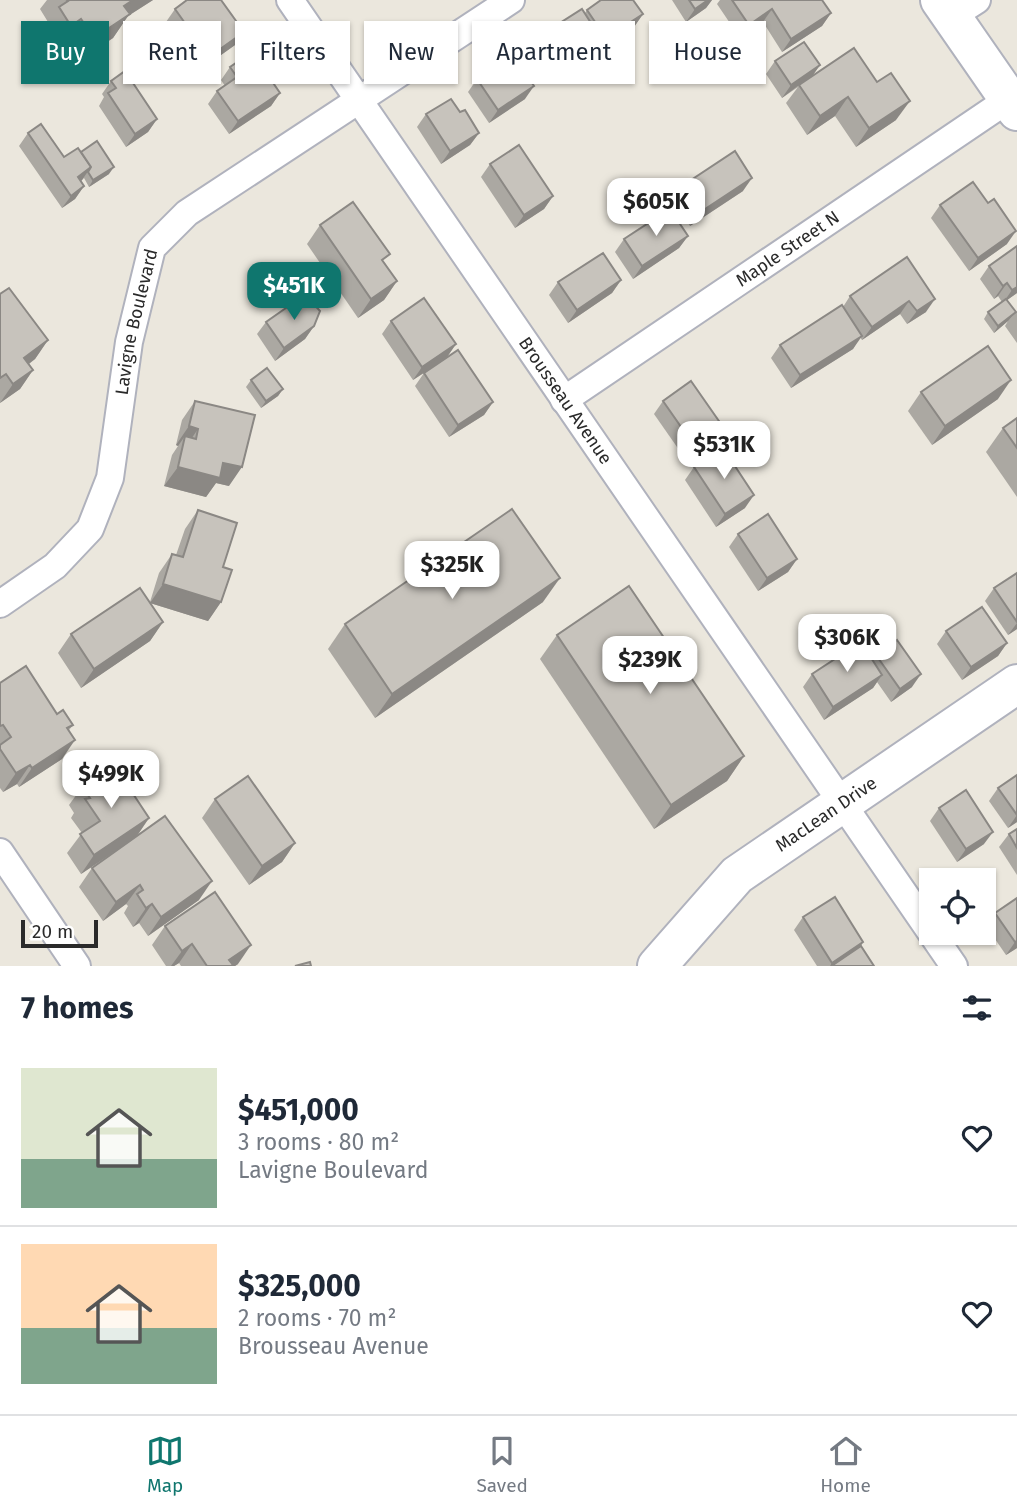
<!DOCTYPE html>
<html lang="en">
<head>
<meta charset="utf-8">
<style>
	:root { --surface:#fff; --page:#f2f2f3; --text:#1f2937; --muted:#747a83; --line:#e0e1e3; --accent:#0f766e }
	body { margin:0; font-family:"Fira Sans",sans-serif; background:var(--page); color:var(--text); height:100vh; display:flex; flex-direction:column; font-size:26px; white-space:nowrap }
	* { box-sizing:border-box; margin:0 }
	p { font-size:23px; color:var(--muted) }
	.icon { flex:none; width:38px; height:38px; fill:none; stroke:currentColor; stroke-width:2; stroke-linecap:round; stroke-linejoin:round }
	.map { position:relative; height:966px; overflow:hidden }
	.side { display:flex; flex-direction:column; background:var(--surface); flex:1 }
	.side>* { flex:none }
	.top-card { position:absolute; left:21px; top:21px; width:976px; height:63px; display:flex; gap:14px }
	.buttons { position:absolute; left:919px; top:868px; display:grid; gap:14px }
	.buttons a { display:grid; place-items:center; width:77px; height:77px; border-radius:0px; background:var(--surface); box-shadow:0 2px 5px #0004; font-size:35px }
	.scale { position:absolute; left:21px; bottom:18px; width:77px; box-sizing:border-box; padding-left:7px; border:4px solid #2a2a2a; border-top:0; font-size:19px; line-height:24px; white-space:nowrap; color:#2a2a2a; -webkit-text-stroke:5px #fff; paint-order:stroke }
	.price { position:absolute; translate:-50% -60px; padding:0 16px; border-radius:14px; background:#fff; color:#222; font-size:23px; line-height:46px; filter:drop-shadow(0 2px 4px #0008) }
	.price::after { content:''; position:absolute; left:50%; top:42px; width:21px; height:16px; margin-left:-10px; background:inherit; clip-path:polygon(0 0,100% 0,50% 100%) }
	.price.current { background:var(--accent); color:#fff }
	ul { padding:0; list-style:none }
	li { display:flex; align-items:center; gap:21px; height:175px; padding:0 21px }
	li+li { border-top:2px solid var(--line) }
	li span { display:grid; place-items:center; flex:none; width:196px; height:140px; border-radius:0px; color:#555 }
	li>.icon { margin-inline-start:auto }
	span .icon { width:84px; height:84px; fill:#fffc; stroke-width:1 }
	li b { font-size:30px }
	h2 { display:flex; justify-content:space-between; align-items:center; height:84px; padding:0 21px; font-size:30px }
	.chip { padding:0 24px; border-radius:0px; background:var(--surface); box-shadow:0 2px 5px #0004; font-size:24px; line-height:63px }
	.chip.current { background:var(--accent); color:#fff }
	.dock { display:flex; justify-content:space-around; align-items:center; height:98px; border-top:2px solid var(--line); background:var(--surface); font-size:19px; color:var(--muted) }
	.dock a { display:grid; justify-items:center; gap:4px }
	.dock .current { color:var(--accent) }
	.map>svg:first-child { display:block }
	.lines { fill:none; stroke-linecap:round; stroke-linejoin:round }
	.street-casing { stroke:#b0b2bd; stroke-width:30 }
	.secondary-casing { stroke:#b0b2bd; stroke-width:42 }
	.street { stroke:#fff; stroke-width:26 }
	.secondary { stroke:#fff; stroke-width:38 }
	.wall { fill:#aba8a2 }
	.shaded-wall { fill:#8b8884 }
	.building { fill:#c7c3bc; stroke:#8b8884; stroke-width:2 }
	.labels { text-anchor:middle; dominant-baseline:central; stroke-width:5; stroke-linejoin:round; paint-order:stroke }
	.street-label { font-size:18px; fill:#2a2a2a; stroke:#fff }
</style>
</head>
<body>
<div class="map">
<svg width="1017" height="966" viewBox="0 0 1017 966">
	<rect width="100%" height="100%" fill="#ebe7dd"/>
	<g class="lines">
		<g class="street-casing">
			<g id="street">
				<path id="s1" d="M290,0L954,966"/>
				<path d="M952,16L977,0"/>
				<path id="s2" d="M564,400L1009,99"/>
				<path id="s3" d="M0,604L55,566L90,529L110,478L129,342L152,248L187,213L511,0"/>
				<path d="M0,852L77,966"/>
			</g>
		</g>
		<g class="secondary-casing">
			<g id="secondary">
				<path d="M940,0L1017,111"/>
				<path id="s4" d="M657,966L737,875L1017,684"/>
			</g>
		</g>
		<use href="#street" class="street"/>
		<use href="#secondary" class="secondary"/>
	</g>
	<g class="wall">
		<path d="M47,0H153L128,16L113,38L77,62L64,43L54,50L42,31L48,22L40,9Z"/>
		<path d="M672,0H712L706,8L686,22Z"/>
		<path d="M720,0H822L831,13L822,26L782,52L763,22L740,38L717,4Z"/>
		<path d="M175,9L235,45L200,70L166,22Z"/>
		<path d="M587,10L643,14L634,27L597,51L594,46L591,50L550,76L532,48L541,35L585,13Z"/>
		<path d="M775,61L820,65L812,76L896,120L856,147L835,116L807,135L786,103L798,87L782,98L766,74Z"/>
		<path d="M230,67L280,93L271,106L229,134L208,104L217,91L225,86L221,80Z"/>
		<path d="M477,79L525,99L489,123L468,92Z"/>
		<path d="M111,81L157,119L148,132L126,147L99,106L104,97L102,94Z"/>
		<path d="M460,112L479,133L470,145L441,164L417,127L426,114Z"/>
		<path d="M28,133L64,157L81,152L109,174L89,187L84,178L81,181L84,186L75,199L62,208L19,146Z"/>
		<path d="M490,164L553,196L544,209L515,228L481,177Z"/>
		<path d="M682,186L743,191L690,226L673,199Z"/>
		<path d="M940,205L1007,244L969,271L931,218Z"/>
		<path d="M320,225L384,262L397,281L384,300L358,318L307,244Z"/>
		<path d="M688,236L679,248L633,279L615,252L624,239Z"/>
		<path d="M907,257L926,312L907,324L900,314L862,340L860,337L853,349L791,388L771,358L780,345L843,307L850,296Z"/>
		<path d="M989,266L1017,293L1007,300L1016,312L1017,311V343L1005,326L1008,321L994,333L984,319L988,312L1002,302L998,296L994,299L980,279Z"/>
		<path d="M621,280L612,293L568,323L549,295L558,282Z"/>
		<path d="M0,294L48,340L35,359L29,364L33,370L20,389L0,403Z"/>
		<path d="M391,321L456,344L447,357L493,402L484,415L449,437L415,386L424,373L413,380L382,334Z"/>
		<path d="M266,322L314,326L305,339L275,361L257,334Z"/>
		<path d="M251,380L283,389L278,396L261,408L246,387Z"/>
		<path d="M921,392L998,399L932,445L908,411Z"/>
		<path d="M195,401L229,486L216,483L206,497L164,486L172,455L178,446L176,445L182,420Z"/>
		<path d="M663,401L712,437L684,457L654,414Z"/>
		<path d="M1017,418V497L986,452L1003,428Z"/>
		<path d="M694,467L745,508L716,527L685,480Z"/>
		<path d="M198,510L223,567L221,602L208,621L150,603L163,622L150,641L81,688L58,653L71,634L150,602L159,573L172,554L176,555L185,529Z"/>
		<path d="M738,534L797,559L788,572L758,591L729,547Z"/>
		<path d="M1017,573V629L1008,635L985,601L994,588Z"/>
		<path d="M543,602L375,718L328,649L345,624Z"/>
		<path d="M946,631L1007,643L998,656L962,680L937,644Z"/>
		<path d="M557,635L744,756L727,781L654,829L540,659Z"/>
		<path d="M876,655L912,687L891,702L877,682L873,688L824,720L803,687L812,674L873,660Z"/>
		<path d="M0,683L57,714L73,725L69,730L62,759L19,787L17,784L3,792L0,788Z"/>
		<path d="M1017,775V822L1008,828L989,801L998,788Z"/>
		<path d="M82,787L149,818L137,836L199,900L148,936L139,923L133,927L124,913L128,906L126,904L103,921L79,887L92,868L129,842L81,874L67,853L82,833L71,818L74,813L69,805Z"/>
		<path d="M215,799L295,843L282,862L249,885L202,818Z"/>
		<path d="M939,808L984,844L957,862L930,821Z"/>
		<path d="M1017,829V875L999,847L1009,834Z"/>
		<path d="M1017,898V948L1006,955L986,926L995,913Z"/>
		<path d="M803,917L863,942L861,946L874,966H817L794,930Z"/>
		<path d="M165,926L238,964L235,966H181L179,963L174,966H166L152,945Z"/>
	</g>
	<g class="shaded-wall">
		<path d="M133,0H153L128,16L113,38L77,62L94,38L124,6Z"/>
		<path d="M708,0H712L706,8L686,22L695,9Z"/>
		<path d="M772,9L763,22L740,38L749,25Z"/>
		<path d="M831,13L822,26L782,52L791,39Z"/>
		<path d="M643,14L634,27L597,51L606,38Z"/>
		<path d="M81,19L64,43L54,50L71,26Z"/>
		<path d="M244,32L235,45L200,70L209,57Z"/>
		<path d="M600,37L591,50L550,76L559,63Z"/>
		<path d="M820,65L811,78L799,85L782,98L791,85Z"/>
		<path d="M534,86L525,99L489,123L498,110Z"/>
		<path d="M280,93L271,106L229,134L238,121Z"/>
		<path d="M848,97L835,116L807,135L820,116Z"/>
		<path d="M910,101L896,120L856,147L869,128Z"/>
		<path d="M157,119L148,132L126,147L135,134Z"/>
		<path d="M479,133L470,145L441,164L450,151Z"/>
		<path d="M91,167L82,180L69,190L78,177Z"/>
		<path d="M114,167L109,174L89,187L93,180Z"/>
		<path d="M752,178L743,191L690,226L699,213Z"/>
		<path d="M84,186L75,199L62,208L71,196Z"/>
		<path d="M553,196L544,209L515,228L524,215Z"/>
		<path d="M1016,231L1007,244L969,271L978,258Z"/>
		<path d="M688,236L679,248L633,279L642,266Z"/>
		<path d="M621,280L612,293L568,323L577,310Z"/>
		<path d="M397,281L384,300L358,318L371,299Z"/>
		<path d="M1007,283L998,296L994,299L1003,286Z"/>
		<path d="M1017,287V293L1003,303L1012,290Z"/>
		<path d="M935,299L926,312L907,324L917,311Z"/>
		<path d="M909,301L900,314L862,340L872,327Z"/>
		<path d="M1013,315L1008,321L994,333L998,326Z"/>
		<path d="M314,326L305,339L275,361L284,348Z"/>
		<path d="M862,336L853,349L791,388L800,375Z"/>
		<path d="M48,340L35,359L11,377L24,358Z"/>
		<path d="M456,344L447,357L413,380L422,367Z"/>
		<path d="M33,370L20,389L0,403L13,384Z"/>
		<path d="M1011,380L998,399L932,445L945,426Z"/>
		<path d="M283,389L278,396L261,408L266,401Z"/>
		<path d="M493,402L484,415L449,437L458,425Z"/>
		<path d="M721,424L712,437L684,457L693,444Z"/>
		<path d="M189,426L198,429L185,448V436L178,446L176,445Z"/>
		<path d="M223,463L242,467L229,486L216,483L206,497L164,486L178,467Z"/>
		<path d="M754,495L745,508L716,527L725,514Z"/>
		<path d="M797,559L788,572L758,591L767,578Z"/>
		<path d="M560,578L543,602L375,718L392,694Z"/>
		<path d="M163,584L221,602L208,621L150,603Z"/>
		<path d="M163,622L150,641L81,688L94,669Z"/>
		<path d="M1017,623V629L1008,635Z"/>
		<path d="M1007,643L998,656L962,680L971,667Z"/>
		<path d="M921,674L912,687L891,702L900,689Z"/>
		<path d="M882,675L873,688L824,720L833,707Z"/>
		<path d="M75,740L62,759L19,787L32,768Z"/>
		<path d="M744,756L727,781L654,829L671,805Z"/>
		<path d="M30,765L17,784L3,792L16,773Z"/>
		<path d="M1017,815V822L1008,828Z"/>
		<path d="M149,818L136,837L81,874L94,855Z"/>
		<path d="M993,832L984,844L957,862L966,849Z"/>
		<path d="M295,843L282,862L249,885L262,866Z"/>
		<path d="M212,881L199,900L148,936L161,917Z"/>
		<path d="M140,885L126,904L103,921L116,902Z"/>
		<path d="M152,904L139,923L133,927L146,908Z"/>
		<path d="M1017,941V948L1006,955L1015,942Z"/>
		<path d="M863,942L854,955L832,966H830L832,963Z"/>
		<path d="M192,944L179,963L174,966H171L182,951Z"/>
		<path d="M251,945L238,964L235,966H225L229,960Z"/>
	</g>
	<g class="building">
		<path d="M67,0H133L124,6L130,14L94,38L81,19L71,26L59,7L68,1Z"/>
		<path d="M187,0H221L244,32L209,57L175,9Z"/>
		<path d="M601,0H633L643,14L606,38L587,10Z"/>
		<path d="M689,0H708L695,9Z"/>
		<path d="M732,0H822L831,13L791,39L772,9L749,25Z"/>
		<path d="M582,9L600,37L559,63L541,35Z"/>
		<path d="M804,42L820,65L791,85L775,61Z"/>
		<path d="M854,48L877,82L891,73L910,101L869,128L848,97L820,116L799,85Z"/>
		<path d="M252,52L280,93L238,121L217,91L237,77L230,67Z"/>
		<path d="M513,55L534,86L498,110L477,79Z"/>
		<path d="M125,71L157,119L135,134L108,93L116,88L111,81Z"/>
		<path d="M451,99L460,112L465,110L479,133L450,151L426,114Z"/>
		<path d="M41,124L64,157L78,148L91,167L78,177L84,186L71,196L28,133Z"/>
		<path d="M97,141L114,167L93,180L88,172L91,167L81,152Z"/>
		<path d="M519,145L553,196L524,215L490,164Z"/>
		<path d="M735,151L752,178L699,213L682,186Z"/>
		<path d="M973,182L988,203L994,199L1016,231L978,258L940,205Z"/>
		<path d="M353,202L390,254L382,260L397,281L371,299L320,225Z"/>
		<path d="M670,209L688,236L642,266L624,239Z"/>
		<path d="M1017,246V287L1012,290L1007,283L1003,286L989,266Z"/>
		<path d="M603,253L621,280L577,310L558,282Z"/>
		<path d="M907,257L935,299L917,311L909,301L872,327L850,296Z"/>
		<path d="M9,288L48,340L24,358L33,370L13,384L6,374L0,378V294Z"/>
		<path d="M424,298L456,344L422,367L391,321Z"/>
		<path d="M1006,299L1016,312L998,326L988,312Z"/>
		<path d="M296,301L312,302L320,311L314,326L284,348L266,322Z"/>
		<path d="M842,305L862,336L800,375L780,345Z"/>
		<path d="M988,346L1011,380L945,426L921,392Z"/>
		<path d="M458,350L493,402L458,425L424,373Z"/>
		<path d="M267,368L283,389L266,401L251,380Z"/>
		<path d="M691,381L721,424L693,444L663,401Z"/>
		<path d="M195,401L255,415L242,467L223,463L220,478L178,467L185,436L196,439L198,429L189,426Z"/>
		<path d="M1017,418V448L1003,428Z"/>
		<path d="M723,448L754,495L725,514L694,467Z"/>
		<path d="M512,509L560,578L392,694L345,624Z"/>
		<path d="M198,510L237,523L223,567L232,570L221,602L163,584L172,554L183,557Z"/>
		<path d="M768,514L797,559L767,578L738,534Z"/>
		<path d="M1017,573V622L994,588Z"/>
		<path d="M629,586L744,756L671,805L557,635Z"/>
		<path d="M140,588L163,622L94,669L71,634Z"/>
		<path d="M982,607L1007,643L971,667L946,631Z"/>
		<path d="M897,640L921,674L900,689L876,655Z"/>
		<path d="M861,642L882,675L833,707L812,674Z"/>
		<path d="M26,666L57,714L63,710L73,725L67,728L75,740L32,768L30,765L16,773L0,749V745L11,737L3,725L0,726V683Z"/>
		<path d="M114,765L149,818L94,855L80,834L100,821L85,799L90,798L82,787Z"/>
		<path d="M1017,775V815L998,788Z"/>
		<path d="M248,776L295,843L262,866L215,799Z"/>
		<path d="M966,790L993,832L966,849L939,808Z"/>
		<path d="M165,816L212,881L161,917L152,904L146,908L137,894L143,890L140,885L116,902L92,868Z"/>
		<path d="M1017,829V848L1009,834Z"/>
		<path d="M215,892L251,945L229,960L233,965L231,966H207L192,944L182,951L165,926Z"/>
		<path d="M835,897L863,942L832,963L803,917Z"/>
		<path d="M1017,898V941L1015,942L995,913Z"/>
		<path d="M861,946L874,966H834L833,965Z"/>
		<path d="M310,962L311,966H295Z"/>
	</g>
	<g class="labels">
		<g class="street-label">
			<text stroke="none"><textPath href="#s2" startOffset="270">Maple Street N</textPath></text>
			<text stroke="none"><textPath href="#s3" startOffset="331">Lavigne Boulevard</textPath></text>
			<text stroke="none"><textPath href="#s1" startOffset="486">Brousseau Avenue</textPath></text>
			<text stroke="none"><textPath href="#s4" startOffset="229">MacLean Drive</textPath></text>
		</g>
	</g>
</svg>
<div class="buttons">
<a><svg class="icon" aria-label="locate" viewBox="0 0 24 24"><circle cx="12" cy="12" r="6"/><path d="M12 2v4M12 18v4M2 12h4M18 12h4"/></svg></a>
</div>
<div class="scale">20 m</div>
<b class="price" style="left:656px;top:238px">$605K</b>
<b class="price current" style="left:294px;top:322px">$451K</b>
<b class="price" style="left:724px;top:481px">$531K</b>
<b class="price" style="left:452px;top:601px">$325K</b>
<b class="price" style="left:847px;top:674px">$306K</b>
<b class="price" style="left:650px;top:696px">$239K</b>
<b class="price" style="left:111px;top:810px">$499K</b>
<div class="top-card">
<a class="chip current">Buy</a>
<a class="chip">Rent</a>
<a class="chip">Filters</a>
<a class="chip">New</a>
<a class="chip">Apartment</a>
<a class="chip">House</a>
</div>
</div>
<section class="side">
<h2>7 homes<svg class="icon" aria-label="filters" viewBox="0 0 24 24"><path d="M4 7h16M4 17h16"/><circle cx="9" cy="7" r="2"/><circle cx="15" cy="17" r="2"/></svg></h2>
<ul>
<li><span style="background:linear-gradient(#dfe7d0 65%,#7fa58c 0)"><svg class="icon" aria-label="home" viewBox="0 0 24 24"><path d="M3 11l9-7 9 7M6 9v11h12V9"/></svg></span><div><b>$451,000</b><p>3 rooms · 80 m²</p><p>Lavigne Boulevard</p></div><svg class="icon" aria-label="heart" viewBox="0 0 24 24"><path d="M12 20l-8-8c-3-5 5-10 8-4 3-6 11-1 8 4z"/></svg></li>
<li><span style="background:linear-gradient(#ffd9b3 60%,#7fa58c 0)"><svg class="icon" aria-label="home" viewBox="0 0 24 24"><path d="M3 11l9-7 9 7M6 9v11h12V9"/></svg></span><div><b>$325,000</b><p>2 rooms · 70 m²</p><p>Brousseau Avenue</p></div><svg class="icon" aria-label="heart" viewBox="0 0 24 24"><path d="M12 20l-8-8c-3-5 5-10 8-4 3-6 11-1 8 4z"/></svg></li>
</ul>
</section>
<nav class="dock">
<a class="current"><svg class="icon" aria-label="map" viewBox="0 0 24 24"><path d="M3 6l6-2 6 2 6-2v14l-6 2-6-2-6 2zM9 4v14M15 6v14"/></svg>Map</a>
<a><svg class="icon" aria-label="saved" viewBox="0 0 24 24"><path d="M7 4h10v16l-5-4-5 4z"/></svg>Saved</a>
<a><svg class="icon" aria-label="home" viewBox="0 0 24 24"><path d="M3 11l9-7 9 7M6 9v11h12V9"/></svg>Home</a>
</nav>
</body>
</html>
